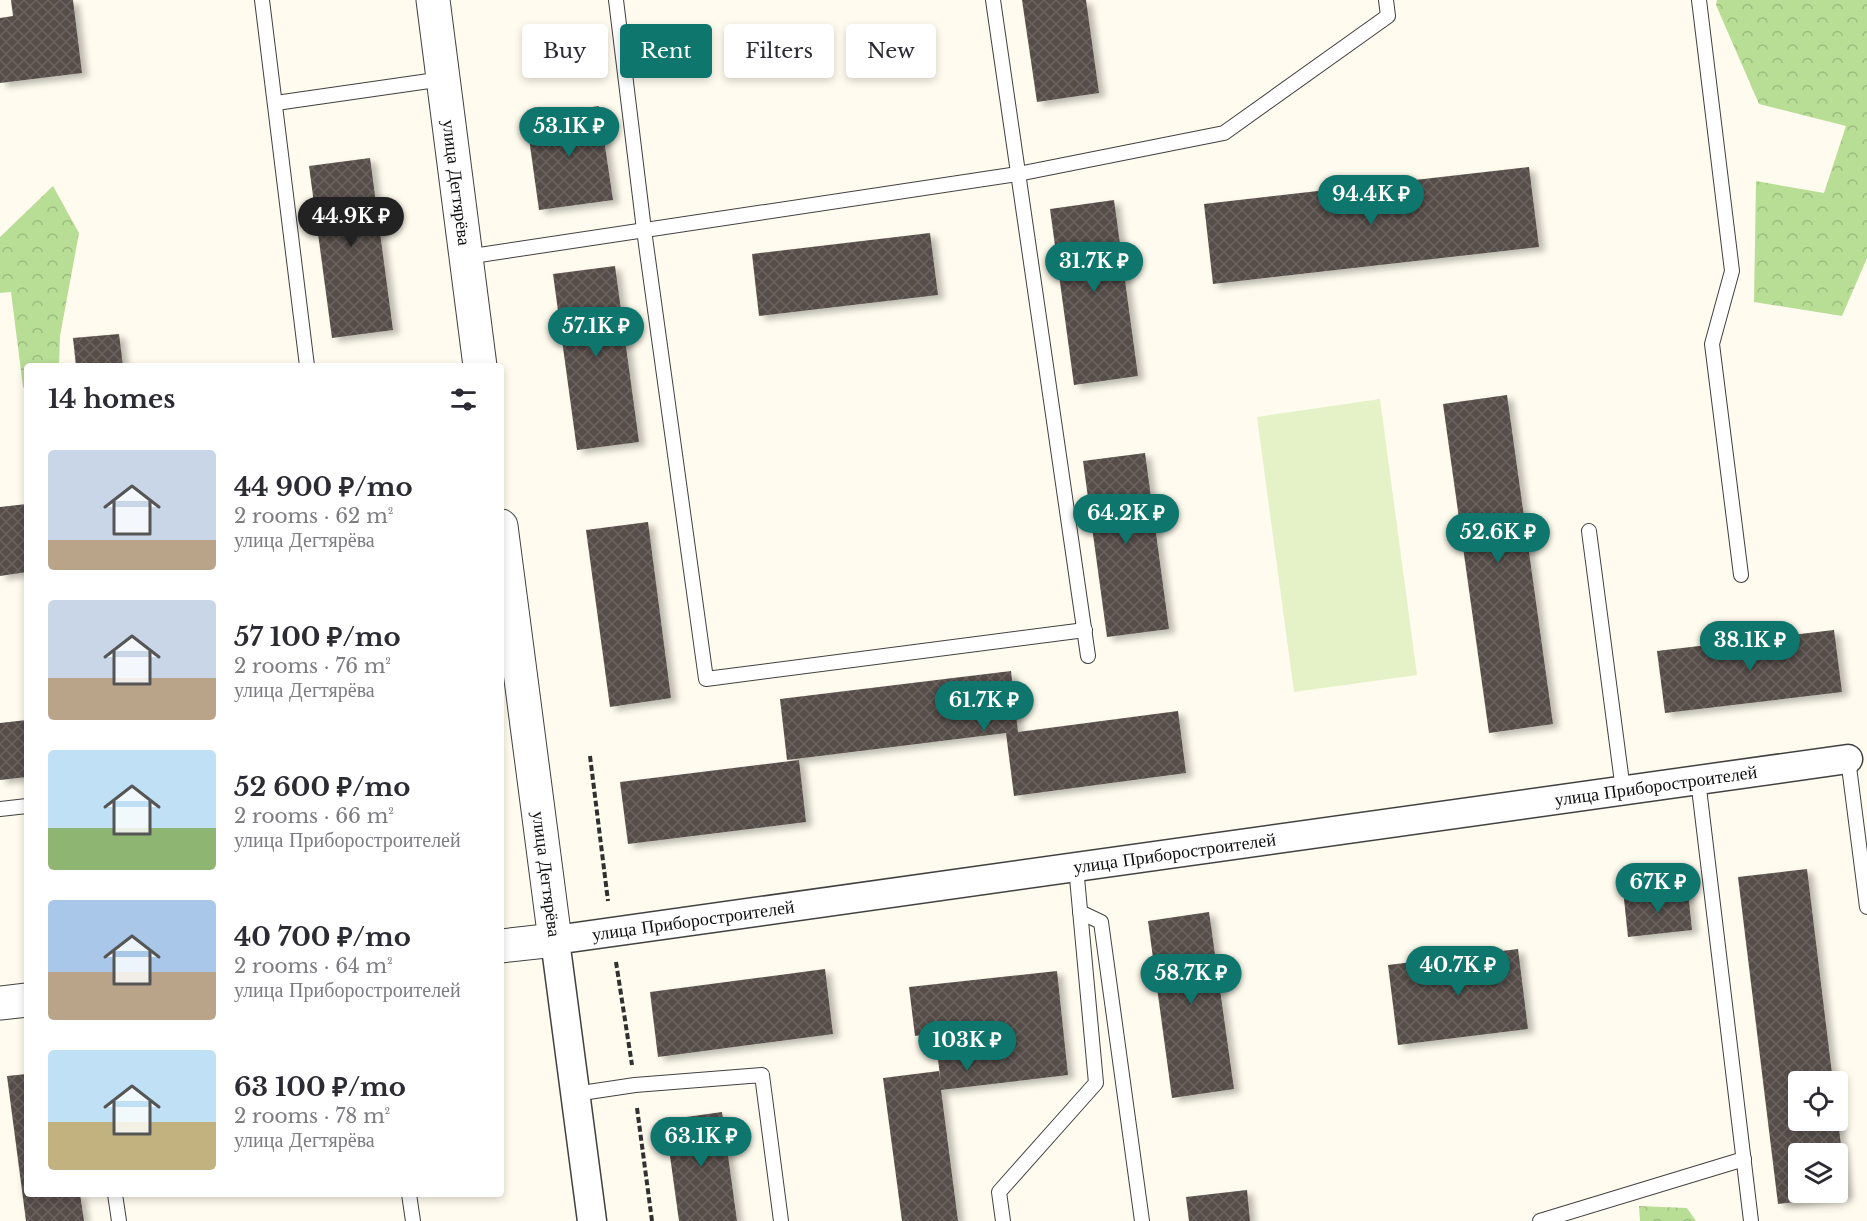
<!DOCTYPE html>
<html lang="en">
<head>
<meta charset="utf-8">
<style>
	:root { --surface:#fff; --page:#f2f2f3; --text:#2b2b33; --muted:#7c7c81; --accent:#0f766e }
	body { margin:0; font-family:"Libre Baskerville",serif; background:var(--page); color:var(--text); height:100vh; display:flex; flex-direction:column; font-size:22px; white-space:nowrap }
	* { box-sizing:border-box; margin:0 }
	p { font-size:20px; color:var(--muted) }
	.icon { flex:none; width:33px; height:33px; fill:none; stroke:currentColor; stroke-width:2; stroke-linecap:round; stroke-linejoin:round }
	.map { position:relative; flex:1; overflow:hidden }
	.panel { position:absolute; left:24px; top:363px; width:480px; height:834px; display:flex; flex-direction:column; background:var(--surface); border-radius:6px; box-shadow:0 3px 9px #0003 }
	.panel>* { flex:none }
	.guide { position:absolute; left:522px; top:24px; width:570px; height:54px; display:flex; gap:12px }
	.tools { position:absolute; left:1788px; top:1071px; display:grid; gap:12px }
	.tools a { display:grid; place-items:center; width:60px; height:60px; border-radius:6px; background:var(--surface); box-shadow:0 3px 9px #0003; font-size:30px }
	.price { position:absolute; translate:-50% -51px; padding:0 14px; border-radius:21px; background:var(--accent); color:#fff; font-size:20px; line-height:39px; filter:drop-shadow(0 2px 3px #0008) }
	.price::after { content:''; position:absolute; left:50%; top:36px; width:18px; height:14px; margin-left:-9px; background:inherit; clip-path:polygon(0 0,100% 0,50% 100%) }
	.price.selected { background:#222; color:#fff }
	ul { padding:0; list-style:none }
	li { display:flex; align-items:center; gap:18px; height:150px; padding:0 24px }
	li span { display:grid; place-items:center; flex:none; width:168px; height:120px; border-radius:6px; color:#555 }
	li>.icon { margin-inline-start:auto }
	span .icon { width:72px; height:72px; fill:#fffc; stroke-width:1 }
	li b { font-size:26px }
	h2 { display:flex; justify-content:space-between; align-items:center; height:72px; padding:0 24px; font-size:26px }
	.tag { padding:0 21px; border-radius:6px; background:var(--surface); box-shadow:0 3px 9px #0003; font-size:21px; line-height:54px }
	.tag.selected { background:var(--accent); color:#fff }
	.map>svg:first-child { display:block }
	.forest { fill:url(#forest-crowns) }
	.pitch { fill:#e5f2c8 }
	.building { fill:url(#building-cross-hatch); fill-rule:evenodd; filter:url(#shadow) }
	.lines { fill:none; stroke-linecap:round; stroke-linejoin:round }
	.service-casing { stroke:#414141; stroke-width:16 }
	.minor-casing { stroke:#414141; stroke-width:31 }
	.tertiary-casing { stroke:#414141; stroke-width:35 }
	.path { stroke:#303030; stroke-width:4; stroke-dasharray:6 3; stroke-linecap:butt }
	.service { stroke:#fff; stroke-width:14 }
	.minor { stroke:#fff; stroke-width:28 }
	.tertiary { stroke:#fff; stroke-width:33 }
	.labels { text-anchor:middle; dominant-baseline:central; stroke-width:6; stroke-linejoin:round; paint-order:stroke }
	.street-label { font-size:18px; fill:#0e0e0e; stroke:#fff }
</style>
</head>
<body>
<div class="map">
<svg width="1867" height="1221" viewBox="0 0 1867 1221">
	<defs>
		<pattern id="forest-crowns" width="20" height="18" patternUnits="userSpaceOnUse" patternTransform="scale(1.5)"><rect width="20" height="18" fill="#b8dd95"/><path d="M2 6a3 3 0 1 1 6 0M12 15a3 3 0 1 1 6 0" fill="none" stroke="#9dbc7f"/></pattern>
		<pattern id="building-cross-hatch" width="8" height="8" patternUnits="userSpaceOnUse" patternTransform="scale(1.5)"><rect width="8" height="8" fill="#574e49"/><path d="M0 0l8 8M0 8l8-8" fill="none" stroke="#6a635f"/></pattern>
		<filter id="shadow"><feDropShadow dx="6" dy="4" stdDeviation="3" flood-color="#0004"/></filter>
	</defs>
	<rect width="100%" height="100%" fill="#fffbee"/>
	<g class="forest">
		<path d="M1717,0H1867V258L1842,316L1754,302L1756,181L1824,193L1846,126L1759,104L1716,5Z"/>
		<path d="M53,186L79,233L60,336L59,366H27V393L23,387L11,292L0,293V237Z"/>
		<path d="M1639,1206L1687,1208L1696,1221H1640Z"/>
	</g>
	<path class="pitch" d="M1380,399L1417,675L1294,692L1257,417Z"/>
	<g class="building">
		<path d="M11,0H73L82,73L0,83V18L13,16Z"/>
		<path d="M1022,0H1086L1099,93L1037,102Z"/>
		<path d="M599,106L613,200L539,210L526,117Z"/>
		<path d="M370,158L393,330L332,338L309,166Z"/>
		<path d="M1529,167L1539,247L1213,284L1204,204Z"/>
		<path d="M1114,200L1138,376L1074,385L1050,209Z"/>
		<path d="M930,233L938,295L759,316L752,254Z"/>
		<path d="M615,266L639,442L577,450L553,274Z"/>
		<path d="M119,334L123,366H76L73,338Z"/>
		<path d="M1507,395L1553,724L1489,733L1443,404Z"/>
		<path d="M1145,453L1169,629L1107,637L1083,461Z"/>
		<path d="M27,504V572L0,576V507Z"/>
		<path d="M648,522L671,698L610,707L586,530Z"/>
		<path d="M1834,630L1842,692L1665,713L1657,651Z"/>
		<path d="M1011,671L1018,732L1178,711L1186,773L1014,796L1006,733L787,760L780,699Z"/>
		<path d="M27,720V777L0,780V723Z"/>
		<path d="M799,760L806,822L628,844L620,782Z"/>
		<path d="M1807,869L1833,1082H1798V1120H1838L1847,1196L1778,1204L1738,877ZM1798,1154H1838V1192H1798Z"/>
		<path d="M1688,892L1692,930L1628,937L1624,899Z"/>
		<path d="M1209,912L1234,1089L1172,1098L1148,921Z"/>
		<path d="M1518,949L1528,1029L1398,1045L1388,965Z"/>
		<path d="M825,969L833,1034L658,1057L650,992Z"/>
		<path d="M1057,971L1068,1075L941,1090L958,1221H902L883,1078L939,1071L941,1085L935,1033L915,1036L909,987Z"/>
		<path d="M27,1074V1194H80L84,1221H26L7,1076Z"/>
		<path d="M722,1112L737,1221H679L665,1120Z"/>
		<path d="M1247,1190L1250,1221H1189L1186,1197Z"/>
	</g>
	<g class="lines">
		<g class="service-casing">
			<g id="service">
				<path d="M262,0L307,366"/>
				<path d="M616,0L644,230L706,679L1085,630"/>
				<path d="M993,0L1088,656"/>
				<path d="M1699,0L1732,271L1712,344L1741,575"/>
				<path d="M276,103L443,79"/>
				<path d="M466,257L1018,174L1224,133L1388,16L1386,0"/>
				<path d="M1589,531L1623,790"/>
				<path d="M1848,759L1867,907"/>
				<path d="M1698,780L1751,1221"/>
				<path d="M0,809L27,806"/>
				<path d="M1080,912L1101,922L1142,1221"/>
				<path d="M575,1094L635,1085L762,1075L781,1221"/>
				<path d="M115,1194L119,1221"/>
				<path d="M409,1194L413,1221"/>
				<path d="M1003,1221L999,1192L1096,1083L1076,867"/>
				<path d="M1540,1221L1744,1159"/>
			</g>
		</g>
		<g class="minor-casing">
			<g id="minor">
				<path id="s1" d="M592,1221L555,940L1848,759"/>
			</g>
		</g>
		<g class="tertiary-casing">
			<g id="tertiary">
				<path id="s2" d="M433,0L480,366"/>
				<path id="s3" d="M501,526L555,940L501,946"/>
				<path d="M0,1003L27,1000"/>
			</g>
		</g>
		<g class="path">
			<path d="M590,756L608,901"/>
			<path d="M616,962L632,1065"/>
			<path d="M637,1108L652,1221"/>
		</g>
		<use href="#service" class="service"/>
		<use href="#minor" class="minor"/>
		<use href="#tertiary" class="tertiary"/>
	</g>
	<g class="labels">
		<g class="street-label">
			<text stroke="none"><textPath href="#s2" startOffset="184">улица Дегтярёва</textPath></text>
			<text stroke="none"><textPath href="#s1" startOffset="1395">улица Приборостроителей</textPath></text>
			<text stroke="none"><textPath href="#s1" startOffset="909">улица Приборостроителей</textPath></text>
			<text stroke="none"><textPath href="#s3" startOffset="351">улица Дегтярёва</textPath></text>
			<text stroke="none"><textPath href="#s1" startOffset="423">улица Приборостроителей</textPath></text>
		</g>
	</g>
</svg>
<div class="tools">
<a><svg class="icon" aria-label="locate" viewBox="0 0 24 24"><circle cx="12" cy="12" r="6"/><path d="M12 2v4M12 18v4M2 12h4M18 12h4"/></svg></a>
<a><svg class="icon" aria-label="layers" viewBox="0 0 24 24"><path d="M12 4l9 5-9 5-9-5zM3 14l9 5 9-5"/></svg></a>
</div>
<b class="price" style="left:569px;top:158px">53.1K ₽</b>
<b class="price" style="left:1371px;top:226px">94.4K ₽</b>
<b class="price selected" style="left:351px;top:248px">44.9K ₽</b>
<b class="price" style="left:1094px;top:293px">31.7K ₽</b>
<b class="price" style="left:596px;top:358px">57.1K ₽</b>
<b class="price" style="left:1126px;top:545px">64.2K ₽</b>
<b class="price" style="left:1498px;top:564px">52.6K ₽</b>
<b class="price" style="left:1750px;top:672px">38.1K ₽</b>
<b class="price" style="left:984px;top:732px">61.7K ₽</b>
<b class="price" style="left:1658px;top:914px">67K ₽</b>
<b class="price" style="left:1458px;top:997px">40.7K ₽</b>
<b class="price" style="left:1191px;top:1005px">58.7K ₽</b>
<b class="price" style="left:967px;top:1072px">103K ₽</b>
<b class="price" style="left:701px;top:1168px">63.1K ₽</b>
<div class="guide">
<a class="tag">Buy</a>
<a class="tag selected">Rent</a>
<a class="tag">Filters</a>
<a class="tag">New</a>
</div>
<section class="panel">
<h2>14 homes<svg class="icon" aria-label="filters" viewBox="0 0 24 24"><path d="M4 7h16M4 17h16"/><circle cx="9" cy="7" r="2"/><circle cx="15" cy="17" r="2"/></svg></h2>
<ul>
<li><span style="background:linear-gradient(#c9d6e8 75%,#b9a48a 0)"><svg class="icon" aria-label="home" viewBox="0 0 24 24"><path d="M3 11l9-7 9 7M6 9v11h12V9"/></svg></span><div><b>44 900 ₽/mo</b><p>2 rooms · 62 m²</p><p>улица Дегтярёва</p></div></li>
<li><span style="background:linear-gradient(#c9d6e8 65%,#b9a48a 0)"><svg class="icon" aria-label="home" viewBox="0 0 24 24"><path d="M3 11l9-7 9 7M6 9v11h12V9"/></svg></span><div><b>57 100 ₽/mo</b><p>2 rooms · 76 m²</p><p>улица Дегтярёва</p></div></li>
<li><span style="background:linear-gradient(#bfe0f5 65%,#8fb573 0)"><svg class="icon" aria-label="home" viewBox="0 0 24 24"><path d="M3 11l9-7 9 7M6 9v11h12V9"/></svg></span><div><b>52 600 ₽/mo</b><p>2 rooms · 66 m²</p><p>улица Приборостроителей</p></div></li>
<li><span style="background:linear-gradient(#a9c7e8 60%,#b9a48a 0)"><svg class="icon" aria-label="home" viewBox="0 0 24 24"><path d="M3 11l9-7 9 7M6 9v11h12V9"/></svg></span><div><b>40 700 ₽/mo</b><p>2 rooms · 64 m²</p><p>улица Приборостроителей</p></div></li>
<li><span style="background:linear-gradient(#bfe0f5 60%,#c2b280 0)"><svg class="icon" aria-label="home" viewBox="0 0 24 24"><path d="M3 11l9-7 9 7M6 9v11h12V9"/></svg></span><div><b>63 100 ₽/mo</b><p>2 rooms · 78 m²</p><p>улица Дегтярёва</p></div></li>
</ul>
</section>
</div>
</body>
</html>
